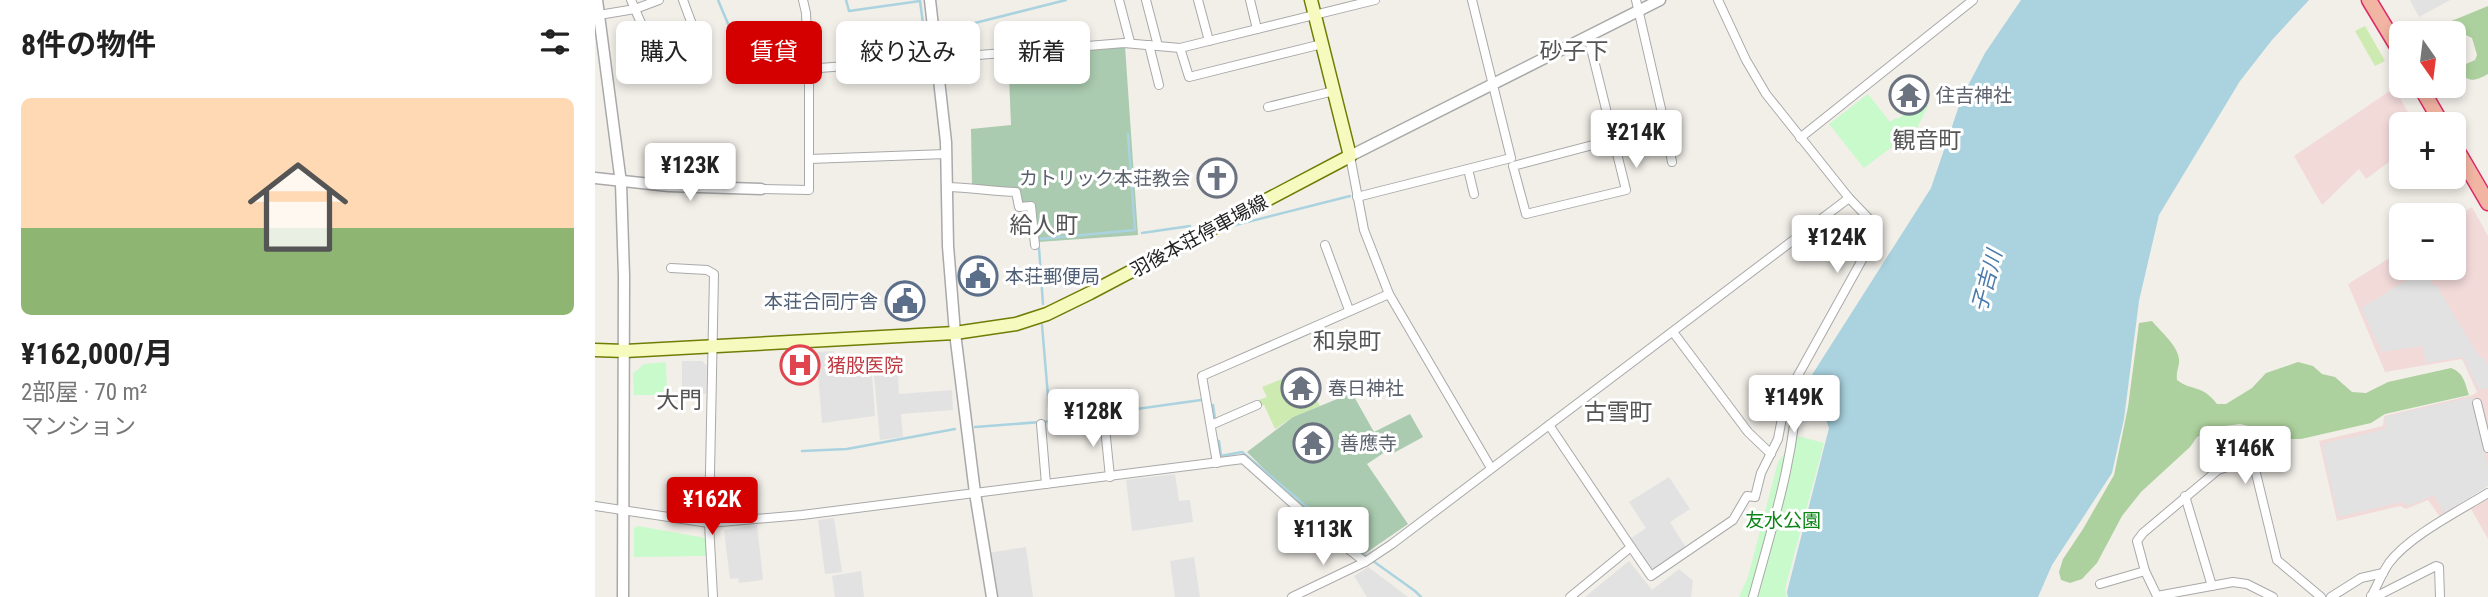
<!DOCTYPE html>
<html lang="ja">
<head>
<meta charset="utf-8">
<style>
	:root { --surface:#fff; --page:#f6f6f6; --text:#222; --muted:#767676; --line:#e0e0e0; --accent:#d40000 }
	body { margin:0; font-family:"Roboto Condensed","Noto Sans JP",sans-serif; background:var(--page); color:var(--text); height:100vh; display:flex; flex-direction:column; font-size:26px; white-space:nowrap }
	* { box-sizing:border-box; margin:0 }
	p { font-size:23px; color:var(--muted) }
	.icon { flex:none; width:38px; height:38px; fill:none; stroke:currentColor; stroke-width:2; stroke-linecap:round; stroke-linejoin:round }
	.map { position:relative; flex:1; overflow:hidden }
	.details { display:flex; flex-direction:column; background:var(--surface); width:595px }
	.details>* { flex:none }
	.hud { position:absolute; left:21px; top:21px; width:665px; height:63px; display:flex; gap:14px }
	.needle { width:46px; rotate:166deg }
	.controls { position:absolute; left:1794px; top:21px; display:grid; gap:14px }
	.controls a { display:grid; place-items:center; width:77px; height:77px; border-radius:10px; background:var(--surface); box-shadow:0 4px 10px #0003; font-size:35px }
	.price { position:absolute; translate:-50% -60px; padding:0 16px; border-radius:7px; background:#fff; color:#222; font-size:23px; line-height:46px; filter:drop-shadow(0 2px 4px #0008) }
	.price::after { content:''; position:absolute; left:50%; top:42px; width:21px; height:16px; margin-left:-10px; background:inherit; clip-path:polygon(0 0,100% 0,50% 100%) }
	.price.current { background:var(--accent); color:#fff }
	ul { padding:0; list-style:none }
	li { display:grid; align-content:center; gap:14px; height:371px; padding:0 21px }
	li+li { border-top:2px solid var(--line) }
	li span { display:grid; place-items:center; height:217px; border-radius:10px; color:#555 }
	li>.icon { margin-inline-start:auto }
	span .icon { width:126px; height:126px; fill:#fffc; stroke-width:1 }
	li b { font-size:30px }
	h2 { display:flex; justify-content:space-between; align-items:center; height:84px; padding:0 21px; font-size:30px }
	.tag { padding:0 24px; border-radius:10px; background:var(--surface); box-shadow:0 4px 10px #0003; font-size:24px; line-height:63px }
	.tag.current { background:var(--accent); color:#fff }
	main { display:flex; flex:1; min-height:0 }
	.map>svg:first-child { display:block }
	.commercial { fill:#f2dad9 }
	.grass { fill:#cdebb0 }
	.forest { fill:#add19e }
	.cemetery { fill:#aacbaf }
	.park { fill:#c8facc }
	.parking { fill:#e2e2e2 }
	.water { fill:#aad3df }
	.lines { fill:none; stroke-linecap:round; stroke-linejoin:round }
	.stream { stroke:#aad3df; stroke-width:2.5 }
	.minor-casing { stroke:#a9a9a9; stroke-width:10 }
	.tertiary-casing { stroke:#a9a9a9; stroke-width:13 }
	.secondary-casing { stroke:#707d05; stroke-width:15 }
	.trunk-casing { stroke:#dc2a67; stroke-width:17 }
	.minor { stroke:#fff; stroke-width:8 }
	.tertiary { stroke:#fff; stroke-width:10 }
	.secondary { stroke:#f7fabf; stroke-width:12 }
	.trunk { stroke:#f2b4a3; stroke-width:14 }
	.labels { text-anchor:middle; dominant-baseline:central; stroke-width:6; stroke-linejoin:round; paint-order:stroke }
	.worship-label { font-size:19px; fill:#5b616d; stroke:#fff; text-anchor:start }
	.street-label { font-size:19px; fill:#222; stroke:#fff }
	.service-label { font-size:19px; fill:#4e5e75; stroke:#fff; text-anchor:start }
	.health-label { font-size:19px; fill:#be3a42; stroke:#fff; text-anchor:start }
	.park-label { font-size:19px; fill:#0c8416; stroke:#fff }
	.water-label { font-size:21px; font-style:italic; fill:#4a7aab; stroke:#fff }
	.quarter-label { font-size:23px; fill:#555; stroke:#fff }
</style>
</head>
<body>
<main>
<section class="details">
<h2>8件の物件<svg class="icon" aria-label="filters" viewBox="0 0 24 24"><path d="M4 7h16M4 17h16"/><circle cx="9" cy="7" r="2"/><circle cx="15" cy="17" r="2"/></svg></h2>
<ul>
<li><span style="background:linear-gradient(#ffd9b3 60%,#8fb573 0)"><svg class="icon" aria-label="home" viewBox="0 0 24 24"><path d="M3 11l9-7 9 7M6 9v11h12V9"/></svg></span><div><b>¥162,000/月</b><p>2部屋 · 70 m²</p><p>マンション</p></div></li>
</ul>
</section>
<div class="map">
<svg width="1893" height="597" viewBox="0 0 1893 597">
	<rect width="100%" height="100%" fill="#f2efe9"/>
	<g class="commercial">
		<path d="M1799,88L1820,124H1806V153L1771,179L1764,169L1727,205L1699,156Z"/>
		<path d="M1877,207L1893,236V485L1845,517L1833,500L1811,509L1805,506L1742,521L1724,441L1788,426L1789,416L1878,395L1882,392L1867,359L1790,372L1753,284L1806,251V268H1858L1859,218Z"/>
		<path d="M1893,498V539L1876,509Z"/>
	</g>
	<g class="grass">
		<path d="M1770,26L1790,61L1780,66L1760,31Z"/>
		<path d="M707,371L725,406L698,417L680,429L669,405L666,406L664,400L672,397L667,387Z"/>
	</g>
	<g class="forest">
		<path d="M1893,6V74C1880,81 1875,83 1864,72V67L1880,60L1882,55L1877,38L1871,35H1859L1854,22Z"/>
		<path d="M1557,321C1566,332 1586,348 1584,363C1583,370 1581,373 1582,380C1598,392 1607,384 1622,404H1631L1657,388L1671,373L1703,362L1718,366L1727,374L1740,377L1757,392L1771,393L1793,382L1856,368C1869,373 1870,383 1874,395L1790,414L1776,423L1706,439H1692L1670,430L1645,424L1623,427L1602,437L1595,447L1546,492L1527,516L1502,563L1487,579L1475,583L1466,580L1464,572L1468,559L1488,529L1519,475L1533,407L1544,323Z"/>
	</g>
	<g class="cemetery">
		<path d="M530,46L543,235L443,242L439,203L425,204L423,188L399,189L377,185L376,129L416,125L413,52Z"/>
		<path d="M757,393L779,432L815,414L828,437L795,455L793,450L772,464L813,524L768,555L709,509L652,452L698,417Z"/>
	</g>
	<g class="park">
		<path d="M1273,94L1295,122L1301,118L1303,119L1328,99L1333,106L1322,128L1305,130L1306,140L1269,168L1234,124Z"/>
		<path d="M71,362L72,395H39L38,374L49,364Z"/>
		<path d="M1203,436L1229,443L1190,589L1192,597H1144L1153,577L1183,462Z"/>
		<path d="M43,526L105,537L111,539V556L39,557V528Z"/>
	</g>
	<g class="parking">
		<path d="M1815,0H1855L1824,17Z"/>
		<path d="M1829,270L1838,286L1841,285L1885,358L1888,357L1893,365V388L1884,390L1868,357L1831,363L1827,346L1787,352L1766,308Z"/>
		<path d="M239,351L241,372L262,370L263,376L277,375L280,416L227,423L221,352Z"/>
		<path d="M87,361H107L112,366L111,394H87Z"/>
		<path d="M303,373L304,394L357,390L358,410L306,414L308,437L285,440L279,375Z"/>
		<path d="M1877,397L1893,467V486L1849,513L1839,495L1813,506L1807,502L1743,517L1727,444L1791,429L1789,417Z"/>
		<path d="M580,474L584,501L595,500L598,522L537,531L531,480Z"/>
		<path d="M1074,477L1095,509L1075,522L1091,548L1057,571L1034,540L1051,528L1034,502Z"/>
		<path d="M239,518L247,572L230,574L223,520Z"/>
		<path d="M162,525L168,580L144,583L143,578L135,579L129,530Z"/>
		<path d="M431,547L438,597H400L392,553Z"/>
		<path d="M599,557L605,597H580L575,561Z"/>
		<path d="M1034,561L1057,590L1084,569L1098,581L1096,597H990Z"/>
		<path d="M773,567L813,597H772L759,576Z"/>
		<path d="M266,571L269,597H240L237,576Z"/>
	</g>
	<path class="water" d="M1426,0H1714L1677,40L1645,81L1564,215L1544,301L1529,419L1517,473L1457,565L1443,597H1193L1192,592L1234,428L1215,378L1336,188L1367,97L1390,53Z"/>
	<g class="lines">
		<g class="stream">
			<path d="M123,0L147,57"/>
			<path d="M251,0L254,11L325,1L332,54"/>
			<path d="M348,31L471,0"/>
			<path d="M629,228L755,196"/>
			<path d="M547,233L595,226"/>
			<path d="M445,239L540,230L533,134"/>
			<path d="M444,248L448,304"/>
			<path d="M447,325L455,420"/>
			<path d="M618,405L620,419"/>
			<path d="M380,427L498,418L513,413L606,400"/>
			<path d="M624,441L626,456L647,452L773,558"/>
			<path d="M207,451L252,449L360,429"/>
			<path d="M778,561L820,591L826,597"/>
		</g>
		<g class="minor-casing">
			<g id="minor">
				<path d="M36,0L69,76"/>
				<path d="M88,0L104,43"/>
				<path d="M524,0L535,42"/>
				<path d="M551,0L563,46"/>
				<path d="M603,0L614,41"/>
				<path d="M655,0L662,29"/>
				<path d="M1041,0L1070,126"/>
				<path d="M4,15L40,9L64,0"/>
				<path d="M1828,33L1836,26"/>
				<path d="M993,36L1031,190L931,214L918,166L1070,126L1077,162"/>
				<path d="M554,45L564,85"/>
				<path d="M585,48L594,77L727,44"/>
				<path d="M213,69L529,43L585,48L780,0"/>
				<path d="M673,107L739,91"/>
				<path d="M1205,138L1378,0"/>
				<path d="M755,156L769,230L794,294L896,468"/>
				<path d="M215,159L351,154"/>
				<path d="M873,169L879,194"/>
				<path d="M352,187C376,187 398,192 421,192L424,207L436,206L440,245"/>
				<path d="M166,189L214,190V85L211,13L208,0"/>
				<path d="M762,197L916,158L877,0"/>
				<path d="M730,245L754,310"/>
				<path d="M76,268L112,270L119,274L114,523L118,597"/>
				<path d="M1078,332L1153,432L1176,454"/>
				<path d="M1882,403L1893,448"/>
				<path d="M509,418L515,477"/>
				<path d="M446,424L451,484"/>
				<path d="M616,425L662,405"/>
				<path d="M954,425L1036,547L975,597"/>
				<path d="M622,463L607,376L794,294"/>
				<path d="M1590,496L1617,586"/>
				<path d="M0,506L114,523L207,515L648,459L714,518L770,562"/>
				<path d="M1036,547L1056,576L1138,520L1152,496L1160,497L1166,473L1183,439L1191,397L1278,240L1279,224L1254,198L1171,94L1151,60L1123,0"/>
				<path d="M1550,571L1542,541L1548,533L1623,470L1653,460L1658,461L1682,560L1726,597"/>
				<path d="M1505,584L1550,571L1562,596L1638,582L1652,584L1678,597"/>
				<path d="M1776,596L1786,594L1841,566L1844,567L1845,597"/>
				<path d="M697,597L770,562L797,544L1254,198"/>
				<path d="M1158,597C1178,524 1201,453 1203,377"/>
				<path d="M1736,597L1766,578L1788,573"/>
				<path d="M1776,597C1782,586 1787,573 1794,563C1814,536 1864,511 1893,493"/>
			</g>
		</g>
		<g class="tertiary-casing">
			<g id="tertiary">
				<path d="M2,0L26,183L29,276L28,597"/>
				<path d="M335,0L351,142L353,246L360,333L380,493L397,597"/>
				<path d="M755,156L1065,0"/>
				<path d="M0,178L74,186L166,189"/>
			</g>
		</g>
		<g class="secondary-casing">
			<path id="secondary" d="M0,350L30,351L360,333L421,324L452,314L495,293L755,156L716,0"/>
		</g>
		<g class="trunk-casing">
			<g id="trunk">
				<path d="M1774,0L1806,53"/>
				<path d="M1825,86L1847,124"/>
				<path d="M1858,143L1893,203"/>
			</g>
		</g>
		<use href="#minor" class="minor"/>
		<use href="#tertiary" class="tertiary"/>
		<use href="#secondary" class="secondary"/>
		<use href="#trunk" class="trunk"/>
	</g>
	<defs>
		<g id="temple-ring" transform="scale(2.0125)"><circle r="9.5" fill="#fff" stroke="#6b7280" stroke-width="1.5"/><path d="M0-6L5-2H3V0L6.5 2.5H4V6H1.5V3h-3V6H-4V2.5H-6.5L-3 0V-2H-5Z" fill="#6b7280"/></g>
		<g id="church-ring" transform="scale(2.0125)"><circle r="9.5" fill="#fff" stroke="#6b7280" stroke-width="1.5"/><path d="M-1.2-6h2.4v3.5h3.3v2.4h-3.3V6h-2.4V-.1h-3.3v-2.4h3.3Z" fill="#6b7280"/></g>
		<g id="civic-ring" transform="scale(2.0125)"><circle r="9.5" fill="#fff" stroke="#5c6f8a" stroke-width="1.5"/><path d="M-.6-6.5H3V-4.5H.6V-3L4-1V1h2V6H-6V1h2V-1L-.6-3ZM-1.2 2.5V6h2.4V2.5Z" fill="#5c6f8a"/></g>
		<g id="hospital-ring" transform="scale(2.0125)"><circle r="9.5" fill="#fff" stroke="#e0444e" stroke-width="1.5"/><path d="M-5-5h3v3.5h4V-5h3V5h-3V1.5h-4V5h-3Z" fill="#e0444e"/></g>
	</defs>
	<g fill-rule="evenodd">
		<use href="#temple-ring" x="1314" y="95"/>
		<use href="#church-ring" x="622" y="178"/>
		<use href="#civic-ring" x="383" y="276"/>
		<use href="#civic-ring" x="310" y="301"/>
		<use href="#hospital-ring" x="205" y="365"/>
		<use href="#temple-ring" x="706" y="388"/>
		<use href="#temple-ring" x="718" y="443"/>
	</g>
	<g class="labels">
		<g class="worship-label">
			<text x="1341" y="95">住吉神社</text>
			<text x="595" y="178" text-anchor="end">カトリック本荘教会</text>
			<text x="733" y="388">春日神社</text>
			<text x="745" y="443">善應寺</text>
		</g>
		<g class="street-label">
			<text transform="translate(604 236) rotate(-28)">羽後本荘停車場線</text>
		</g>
		<g class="service-label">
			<text x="410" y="276">本荘郵便局</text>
			<text x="283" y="301" text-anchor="end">本荘合同庁舎</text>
		</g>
		<g class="health-label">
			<text x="232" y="365">猪股医院</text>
		</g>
		<g class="park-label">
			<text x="1188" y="520">友水公園</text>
		</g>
		<g class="water-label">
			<text transform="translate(1392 281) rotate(-75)">子吉川</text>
		</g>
		<g class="quarter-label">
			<text x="979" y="51">砂子下</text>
			<text x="1332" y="140">観音町</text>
			<text x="449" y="225">給人町</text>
			<text x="752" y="341">和泉町</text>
			<text x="84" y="400">大門</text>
			<text x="1023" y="412">古雪町</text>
		</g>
	</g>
</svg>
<div class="controls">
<a><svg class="needle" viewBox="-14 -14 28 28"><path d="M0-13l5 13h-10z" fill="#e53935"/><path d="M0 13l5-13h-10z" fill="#767676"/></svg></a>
<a>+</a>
<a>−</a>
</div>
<b class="price" style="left:1041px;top:170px">¥214K</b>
<b class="price" style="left:95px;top:203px">¥123K</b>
<b class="price" style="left:1242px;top:275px">¥124K</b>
<b class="price" style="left:1199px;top:435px">¥149K</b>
<b class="price" style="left:498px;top:449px">¥128K</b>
<b class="price" style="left:1650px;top:486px">¥146K</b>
<b class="price current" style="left:117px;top:537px">¥162K</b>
<b class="price" style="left:728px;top:567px">¥113K</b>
<div class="hud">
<a class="tag">購入</a>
<a class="tag current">賃貸</a>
<a class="tag">絞り込み</a>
<a class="tag">新着</a>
</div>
</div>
</main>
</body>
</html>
